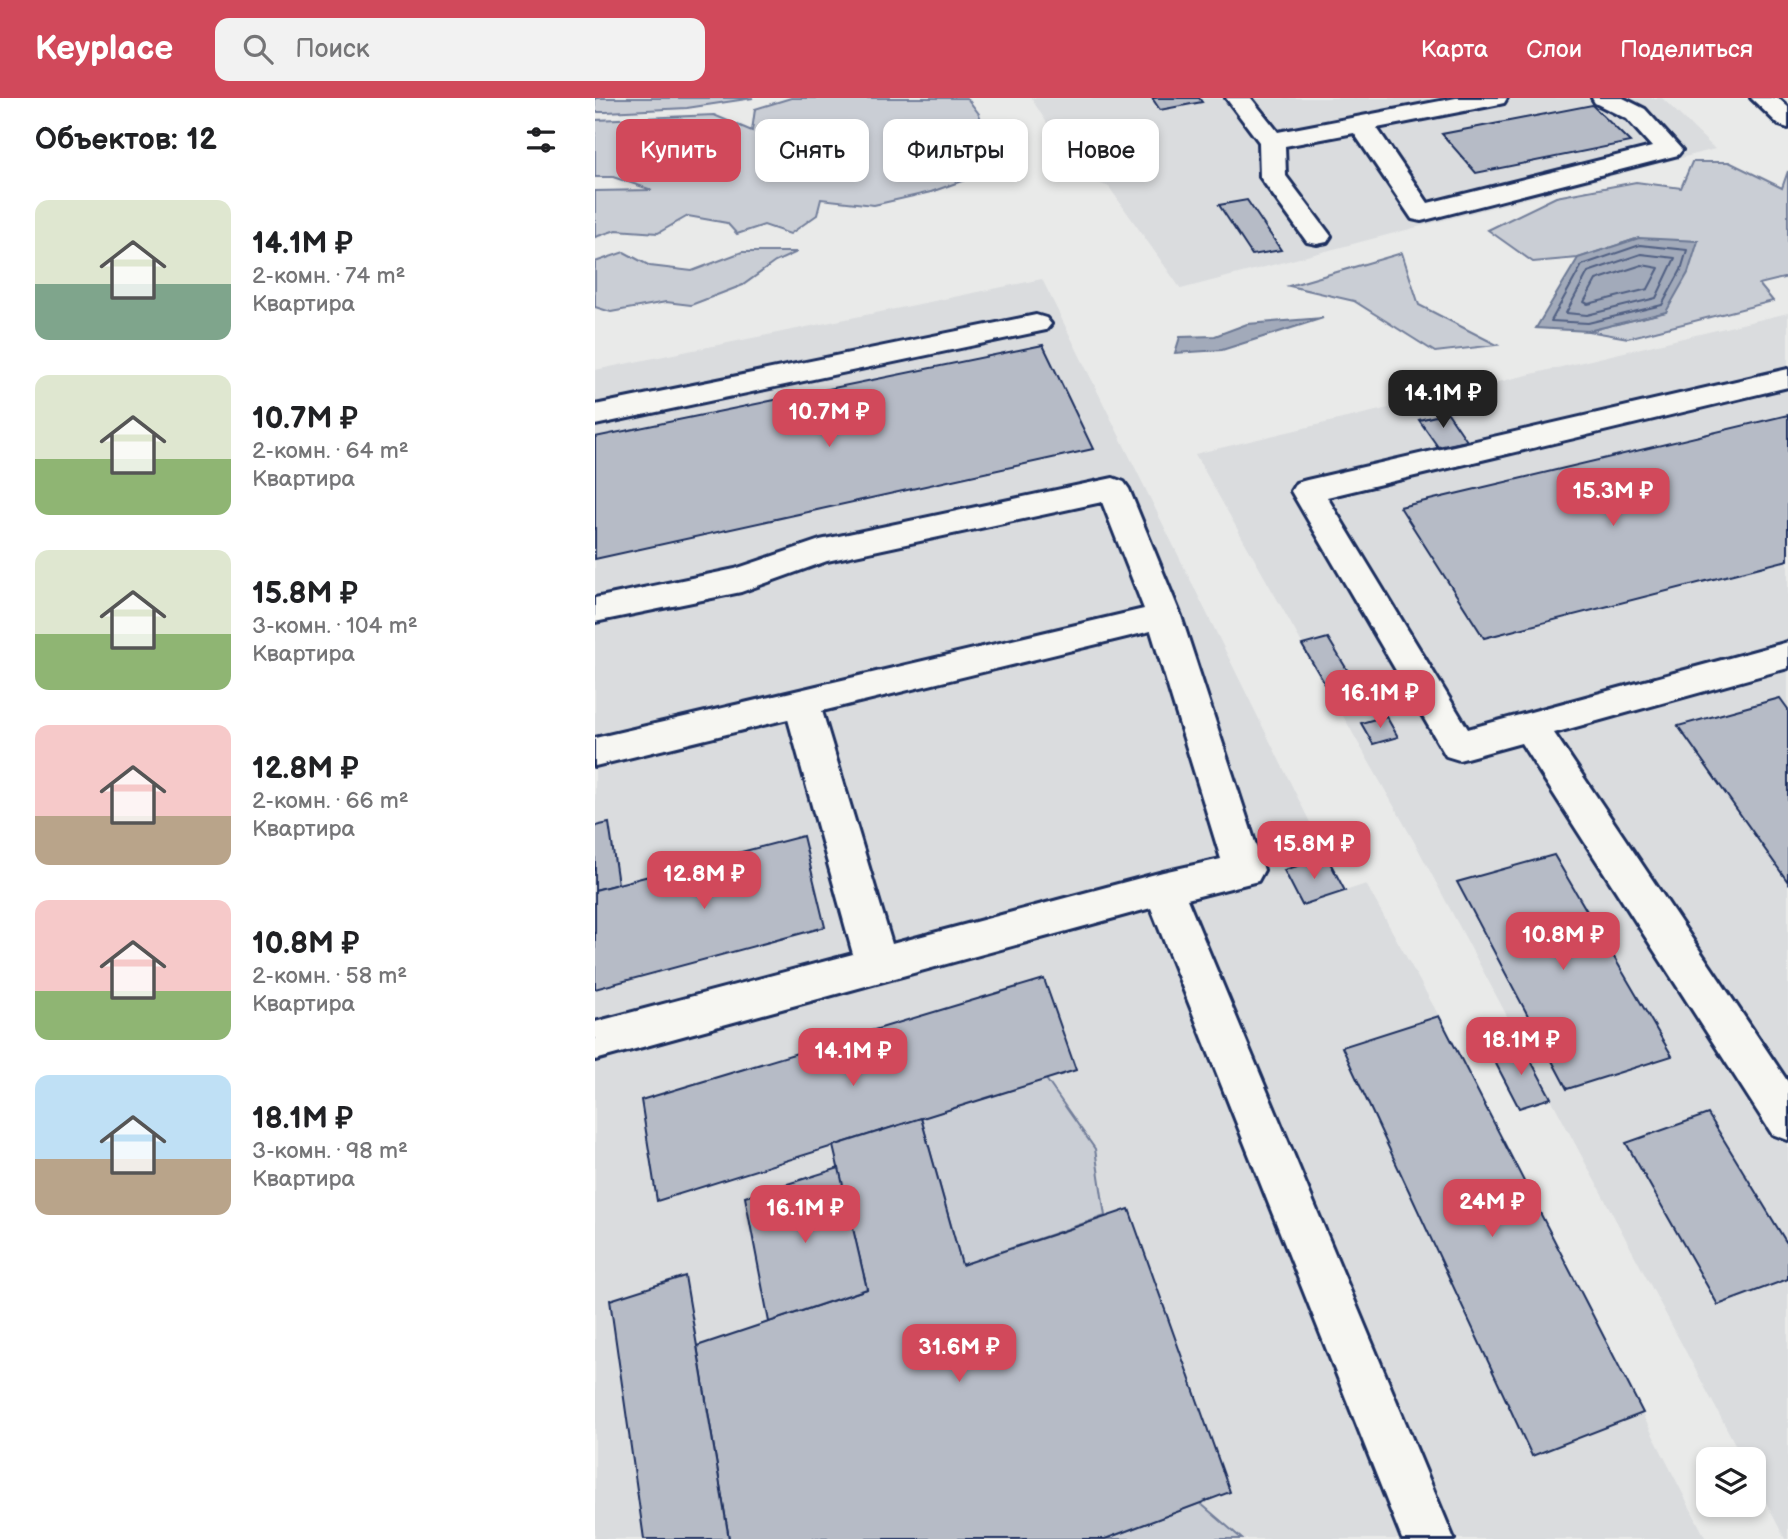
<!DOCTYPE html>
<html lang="ru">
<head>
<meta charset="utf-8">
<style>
	:root { --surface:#fff; --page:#f2f2f2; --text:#202124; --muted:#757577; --accent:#d1495b }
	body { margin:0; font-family:"Balsamiq Sans",sans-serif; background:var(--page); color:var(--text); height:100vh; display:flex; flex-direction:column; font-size:26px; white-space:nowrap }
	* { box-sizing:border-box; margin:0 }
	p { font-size:23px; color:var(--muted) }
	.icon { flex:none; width:38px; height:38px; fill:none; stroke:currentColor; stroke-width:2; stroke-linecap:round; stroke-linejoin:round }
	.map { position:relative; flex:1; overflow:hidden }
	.panel { display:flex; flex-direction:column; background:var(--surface); width:595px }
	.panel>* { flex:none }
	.banner { position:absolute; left:21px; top:21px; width:665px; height:63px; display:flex; gap:14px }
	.controls { position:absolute; left:1101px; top:1349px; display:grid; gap:14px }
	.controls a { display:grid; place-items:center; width:70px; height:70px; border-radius:14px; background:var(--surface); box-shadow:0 4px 10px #0003; font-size:35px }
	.price { position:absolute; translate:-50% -60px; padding:0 16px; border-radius:14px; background:var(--accent); color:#fff; font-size:23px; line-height:46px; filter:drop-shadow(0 2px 4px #0008) }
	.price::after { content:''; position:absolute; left:50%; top:42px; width:21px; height:16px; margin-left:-10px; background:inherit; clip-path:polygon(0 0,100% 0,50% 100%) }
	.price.selected { background:#222; color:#fff }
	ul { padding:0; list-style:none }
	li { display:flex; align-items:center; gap:21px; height:175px; padding:0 35px }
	li span { display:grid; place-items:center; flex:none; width:196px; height:140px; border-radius:14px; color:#555 }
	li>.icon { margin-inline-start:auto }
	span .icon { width:84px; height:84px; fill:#fffc; stroke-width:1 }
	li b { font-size:30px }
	h2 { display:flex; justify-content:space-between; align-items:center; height:84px; padding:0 35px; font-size:30px }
	.pill { padding:0 24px; border-radius:14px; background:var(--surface); box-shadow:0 4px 10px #0003; font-size:24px; line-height:63px }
	.pill.selected { background:var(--accent); color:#fff }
	header { display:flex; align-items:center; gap:42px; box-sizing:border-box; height:98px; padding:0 35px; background:var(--accent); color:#fff }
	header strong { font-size:33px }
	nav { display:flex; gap:38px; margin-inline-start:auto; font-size:24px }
	.search { width:490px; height:63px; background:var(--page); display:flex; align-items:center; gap:18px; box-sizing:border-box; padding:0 24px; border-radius:14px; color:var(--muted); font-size:26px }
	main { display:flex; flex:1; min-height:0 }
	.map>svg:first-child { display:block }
	.built { fill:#dadcde }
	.green { fill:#caced5; stroke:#727e9a; stroke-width:2 }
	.water { fill:#a2aaba; stroke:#6c7995; stroke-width:2 }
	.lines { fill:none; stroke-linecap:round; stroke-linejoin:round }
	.shore { stroke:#516083; stroke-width:2 }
	.building { fill:#b6bbc6; stroke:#1b2f5e; stroke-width:2 }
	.minor-casing { stroke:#1b2f5e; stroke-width:6 }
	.minor { fill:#f6f6f2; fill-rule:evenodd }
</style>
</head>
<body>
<header>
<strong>Keyplace</strong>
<div class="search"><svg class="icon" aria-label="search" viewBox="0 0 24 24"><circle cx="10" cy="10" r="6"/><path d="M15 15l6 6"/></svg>Поиск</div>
<nav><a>Карта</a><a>Слои</a><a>Поделиться</a></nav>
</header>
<main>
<section class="panel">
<h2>Объектов: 12<svg class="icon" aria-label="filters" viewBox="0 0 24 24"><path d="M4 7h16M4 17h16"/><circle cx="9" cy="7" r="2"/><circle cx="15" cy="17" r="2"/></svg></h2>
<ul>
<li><span style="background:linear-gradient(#dfe7d0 60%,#7fa58c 0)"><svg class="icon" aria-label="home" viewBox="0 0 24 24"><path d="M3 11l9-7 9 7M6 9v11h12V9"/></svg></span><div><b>14.1M ₽</b><p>2-комн. · 74 m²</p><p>Квартира</p></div></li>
<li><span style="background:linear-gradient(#dfe7d0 60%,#8fb573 0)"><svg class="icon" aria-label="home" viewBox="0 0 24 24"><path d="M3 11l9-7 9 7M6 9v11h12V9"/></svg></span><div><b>10.7M ₽</b><p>2-комн. · 64 m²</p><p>Квартира</p></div></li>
<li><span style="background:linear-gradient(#dfe7d0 60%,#8fb573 0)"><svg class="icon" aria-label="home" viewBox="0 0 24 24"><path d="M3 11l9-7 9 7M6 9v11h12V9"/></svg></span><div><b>15.8M ₽</b><p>3-комн. · 104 m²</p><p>Квартира</p></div></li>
<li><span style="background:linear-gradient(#f6c9c9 65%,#b9a48a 0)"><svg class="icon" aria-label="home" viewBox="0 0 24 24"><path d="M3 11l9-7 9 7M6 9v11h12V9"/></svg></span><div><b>12.8M ₽</b><p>2-комн. · 66 m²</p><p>Квартира</p></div></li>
<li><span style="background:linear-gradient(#f6c9c9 65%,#8fb573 0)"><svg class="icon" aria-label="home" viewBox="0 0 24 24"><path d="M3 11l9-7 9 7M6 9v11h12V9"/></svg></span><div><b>10.8M ₽</b><p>2-комн. · 58 m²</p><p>Квартира</p></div></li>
<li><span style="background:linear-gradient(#bfe0f5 60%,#b9a48a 0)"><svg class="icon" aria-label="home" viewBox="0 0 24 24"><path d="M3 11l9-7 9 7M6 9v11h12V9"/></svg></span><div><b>18.1M ₽</b><p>3-комн. · 98 m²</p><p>Квартира</p></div></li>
</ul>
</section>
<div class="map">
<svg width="1193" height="1441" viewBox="0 0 1193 1441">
	<rect width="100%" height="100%" fill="#e9eae9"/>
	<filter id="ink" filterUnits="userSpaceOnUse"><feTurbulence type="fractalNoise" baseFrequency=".0143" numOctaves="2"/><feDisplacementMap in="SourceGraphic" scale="14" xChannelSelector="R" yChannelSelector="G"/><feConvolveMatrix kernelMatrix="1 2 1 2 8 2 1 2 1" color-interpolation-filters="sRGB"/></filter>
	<g filter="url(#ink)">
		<g class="built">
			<path d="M436,0H1067L1120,51L586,191L514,89L486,78Z"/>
			<path d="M447,181L732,759L750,793L771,786L844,918L1111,1441H0V272Z"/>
			<path d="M1193,215V1441H1190L1159,1381L1158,1362L1148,1361L821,747L600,356Z"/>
		</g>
		<g class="green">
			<path d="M0,0H158L92,10L11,14H0Z"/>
			<path d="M196,0H372L384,16L396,52L381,78L336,94L279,107L226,101L222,117L195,136L169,127L142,136L132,125L93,118L63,135L21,132L0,139V93L57,92L18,79H0V22L119,17L157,33L160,11Z"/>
			<path d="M1097,64H1134L1187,90L1193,73V179L1164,186L1178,203L1033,240L993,233L1071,214L1044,140L983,160L938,164L893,132L961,99L1041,84L1086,90Z"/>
			<path d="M29,154L55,168L97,173L147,154H202L180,164L148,187L96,207L71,204L16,214L0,209V164Z"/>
			<path d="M807,155L824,207L902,247L840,254L759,203L694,188Z"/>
			<path d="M451,981L500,1051L510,1118L367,1167L326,1020Z"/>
			<path d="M605,1405L647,1441H510Z"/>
		</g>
		<g class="water">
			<path d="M1044,140L1103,143L1093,175L1071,214L993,233L941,230L983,160Z"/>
			<path d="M728,220L627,252L580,255L585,239L620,238L652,226Z"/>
		</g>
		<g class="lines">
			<g class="shore">
				<path d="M1045,147L1092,152L1086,172L1067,207L993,225L956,223L987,167Z"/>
				<path d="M1046,156L1080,160L1061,200L992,217L971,215L993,174Z"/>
				<path d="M1047,167L1064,170L1053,191L993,206L989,204L1001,182Z"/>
			</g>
		</g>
		<g class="building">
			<path d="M557,0H604L607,4L565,12Z"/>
			<path d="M997,7L1035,44L881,75L847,36Z"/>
			<path d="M652,102L686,152L657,157L624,107Z"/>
			<path d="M448,247L498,351L0,461V339Z"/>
			<path d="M853,315L872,343L843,349L824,322Z"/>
			<path d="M1193,317V462L889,540L805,409Z"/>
			<path d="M733,540L763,590L737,598L707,547Z"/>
			<path d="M1185,600L1193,611V784L1083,628Z"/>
			<path d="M791,618L803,639L778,646L766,625Z"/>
			<path d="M14,725L23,786L0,792V728Z"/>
			<path d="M208,738L230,829L0,891V792Z"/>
			<path d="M959,757L1077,958L972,991L862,784Z"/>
			<path d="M732,759L750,793L707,807L689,772Z"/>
			<path d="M449,881L481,972L62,1103L46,1002Z"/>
			<path d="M844,918L1048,1315L937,1358L747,949Z"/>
			<path d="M928,948L956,1000L924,1010L897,958Z"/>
			<path d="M1113,1016L1193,1147V1181L1123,1207L1031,1045Z"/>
			<path d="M326,1020L367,1167L534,1111L635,1394L510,1441H134L102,1248L272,1191L238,1048Z"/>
			<path d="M244,1070L272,1191L174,1224L150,1099Z"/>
			<path d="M90,1178L102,1248L134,1441H49L15,1202Z"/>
		</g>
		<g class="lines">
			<g class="minor-casing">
				<g id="minor">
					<path d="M631,0H656L683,34L861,0H912L909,5L900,7L782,30L833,105L1057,49L1032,21L1000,5L997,0H1028L1050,11L1087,52L1083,57L826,123L817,121L759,35L690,48L691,78L736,138L732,144L722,146L712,144L665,79L664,44Z"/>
					<path d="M1156,0H1183L1193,9V30L1184,27Z"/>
					<path d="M441,217L451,220L456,226L451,232L0,327V307Z"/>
					<path d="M1193,271V289L732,399L873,631L1193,544V570L959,635L1193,984V1042L1177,1036L926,645L864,662L851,658L696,393L701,385L712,382Z"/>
					<path d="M518,380L529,384L534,391L586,518L669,772L663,783L592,801L859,1441H807L556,810L0,962V924L258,856L193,621L0,668V640L549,511L507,404L232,463L146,494L0,524V500L140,471L225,442ZM556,533L626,761L568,774L297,846L227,613Z"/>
				</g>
			</g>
			<use href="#minor" class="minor"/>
		</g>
	</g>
</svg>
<div class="controls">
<a><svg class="icon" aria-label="layers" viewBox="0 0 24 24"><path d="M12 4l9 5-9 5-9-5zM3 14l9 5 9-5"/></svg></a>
</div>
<b class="price selected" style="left:848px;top:332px">14.1M ₽</b>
<b class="price" style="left:234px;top:351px">10.7M ₽</b>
<b class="price" style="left:1018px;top:430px">15.3M ₽</b>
<b class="price" style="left:785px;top:632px">16.1M ₽</b>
<b class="price" style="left:719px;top:783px">15.8M ₽</b>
<b class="price" style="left:109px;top:813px">12.8M ₽</b>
<b class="price" style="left:968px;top:874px">10.8M ₽</b>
<b class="price" style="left:926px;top:979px">18.1M ₽</b>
<b class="price" style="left:258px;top:990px">14.1M ₽</b>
<b class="price" style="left:897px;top:1141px">24M ₽</b>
<b class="price" style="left:210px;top:1147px">16.1M ₽</b>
<b class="price" style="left:364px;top:1286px">31.6M ₽</b>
<div class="banner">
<a class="pill selected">Купить</a>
<a class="pill">Снять</a>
<a class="pill">Фильтры</a>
<a class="pill">Новое</a>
</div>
</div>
</main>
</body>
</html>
